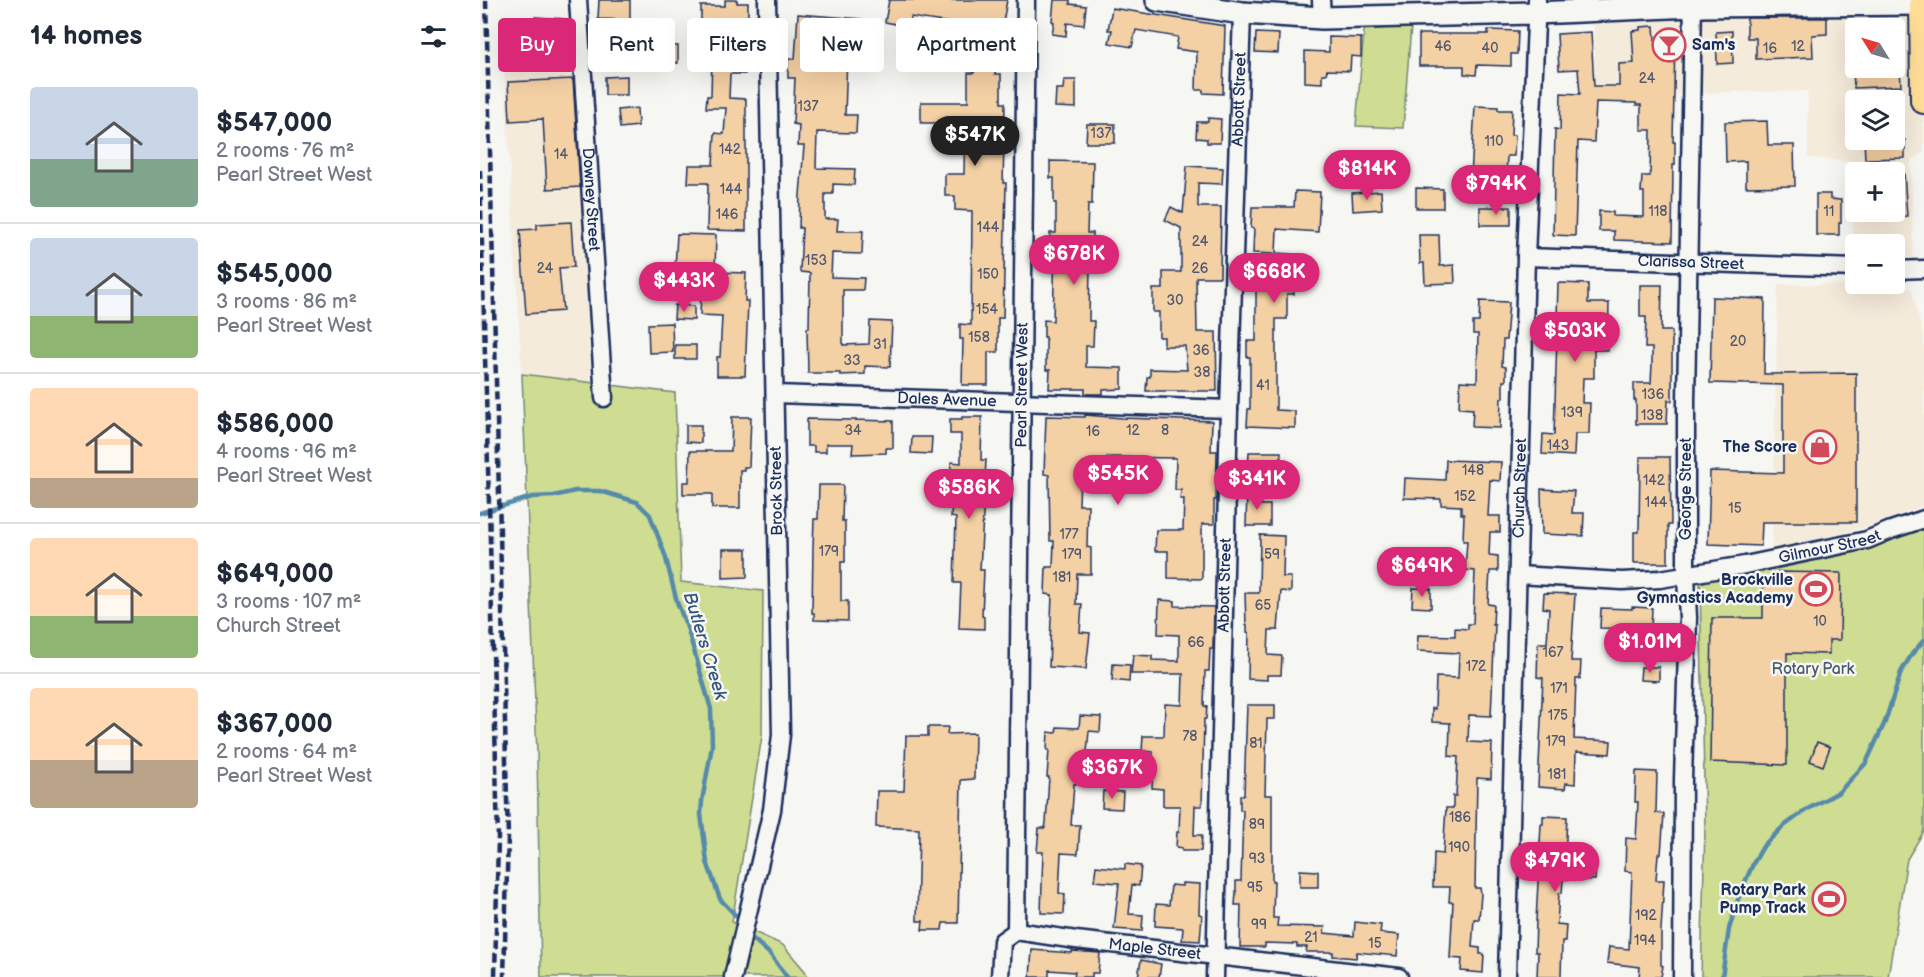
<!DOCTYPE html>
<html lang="en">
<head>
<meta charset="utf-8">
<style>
	:root { --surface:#fff; --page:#f6f6f7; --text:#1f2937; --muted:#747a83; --line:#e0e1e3; --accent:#db2777 }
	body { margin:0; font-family:"Balsamiq Sans",sans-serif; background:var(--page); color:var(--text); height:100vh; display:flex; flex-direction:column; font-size:22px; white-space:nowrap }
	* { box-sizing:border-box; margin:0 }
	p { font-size:20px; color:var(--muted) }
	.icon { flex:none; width:33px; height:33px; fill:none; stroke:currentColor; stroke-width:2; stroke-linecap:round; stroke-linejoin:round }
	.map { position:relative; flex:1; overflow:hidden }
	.panel { display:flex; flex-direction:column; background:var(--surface); width:480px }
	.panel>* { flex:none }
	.guide { position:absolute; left:18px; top:18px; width:570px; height:54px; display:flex; gap:12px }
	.needle { width:39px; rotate:307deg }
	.fabs { position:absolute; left:1365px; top:18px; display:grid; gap:12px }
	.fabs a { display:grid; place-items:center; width:60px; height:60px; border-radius:6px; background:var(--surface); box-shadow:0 6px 24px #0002; font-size:30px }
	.price { position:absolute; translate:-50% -51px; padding:0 14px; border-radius:21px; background:var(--accent); color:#fff; font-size:20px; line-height:39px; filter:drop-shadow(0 2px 3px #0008) }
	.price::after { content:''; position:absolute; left:50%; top:36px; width:18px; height:14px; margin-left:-9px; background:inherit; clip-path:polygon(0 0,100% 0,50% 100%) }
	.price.active { background:#222; color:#fff }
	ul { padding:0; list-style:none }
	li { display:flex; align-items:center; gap:18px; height:150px; padding:0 30px }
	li+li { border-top:2px solid var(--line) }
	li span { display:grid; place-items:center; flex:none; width:168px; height:120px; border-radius:6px; color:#555 }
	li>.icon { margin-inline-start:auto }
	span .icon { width:72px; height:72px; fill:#fffc; stroke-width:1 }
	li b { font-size:26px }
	h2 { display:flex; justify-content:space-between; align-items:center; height:72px; padding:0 30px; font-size:26px }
	.tag { padding:0 21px; border-radius:6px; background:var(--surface); box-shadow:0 6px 24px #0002; font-size:21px; line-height:54px }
	.tag.active { background:var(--accent); color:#fff }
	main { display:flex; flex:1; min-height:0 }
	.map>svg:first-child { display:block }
	.built { fill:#f5ebdb; fill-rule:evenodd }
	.green { fill:#cedd91; stroke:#748678; stroke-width:1.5 }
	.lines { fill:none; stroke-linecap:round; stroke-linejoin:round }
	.stream { stroke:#568aab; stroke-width:4.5 }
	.building { fill:#f4d0a5; stroke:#1b2f5e; stroke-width:1.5 }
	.minor-casing { stroke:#1b2f5e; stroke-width:21 }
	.tertiary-casing { stroke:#1b2f5e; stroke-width:26 }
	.primary-casing { stroke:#1b2f5e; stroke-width:30 }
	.minor { stroke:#f6f6f2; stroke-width:16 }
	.tertiary { stroke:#f6f6f2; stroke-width:21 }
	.primary { stroke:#ffdd96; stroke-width:26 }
	.rail { stroke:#1b2f5e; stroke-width:4.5; stroke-dasharray:9 4.5; stroke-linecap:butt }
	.labels { text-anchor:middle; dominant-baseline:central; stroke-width:5; stroke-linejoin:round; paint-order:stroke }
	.number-label { font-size:14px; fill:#515770 }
	.poi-label { font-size:16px; font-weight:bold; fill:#1b2f5e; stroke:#f6f6f2; text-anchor:end }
	.street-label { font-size:16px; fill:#1b2f5e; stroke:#f6f6f2 }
	.park-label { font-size:16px; fill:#485a6b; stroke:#f6f6f2 }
	.water-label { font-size:18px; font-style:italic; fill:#34557e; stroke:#f6f6f2 }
</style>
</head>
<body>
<main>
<section class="panel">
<h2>14 homes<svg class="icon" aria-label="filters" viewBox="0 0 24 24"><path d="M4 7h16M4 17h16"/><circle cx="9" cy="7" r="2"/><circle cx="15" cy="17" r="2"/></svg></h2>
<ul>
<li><span style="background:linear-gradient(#c9d6e8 60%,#7fa58c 0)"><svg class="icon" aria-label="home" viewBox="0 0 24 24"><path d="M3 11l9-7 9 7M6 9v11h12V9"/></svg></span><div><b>$547,000</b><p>2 rooms · 76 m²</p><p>Pearl Street West</p></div></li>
<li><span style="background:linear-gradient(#c9d6e8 65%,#8fb573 0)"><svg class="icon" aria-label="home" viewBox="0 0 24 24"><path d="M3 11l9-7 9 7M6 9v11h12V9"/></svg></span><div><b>$545,000</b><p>3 rooms · 86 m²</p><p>Pearl Street West</p></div></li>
<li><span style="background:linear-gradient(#ffd9b3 75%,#b9a48a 0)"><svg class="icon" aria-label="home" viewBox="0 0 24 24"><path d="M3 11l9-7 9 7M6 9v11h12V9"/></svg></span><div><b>$586,000</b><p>4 rooms · 96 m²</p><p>Pearl Street West</p></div></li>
<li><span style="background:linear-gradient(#ffd9b3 65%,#8fb573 0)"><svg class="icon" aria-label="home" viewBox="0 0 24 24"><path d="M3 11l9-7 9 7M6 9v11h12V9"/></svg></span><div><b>$649,000</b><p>3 rooms · 107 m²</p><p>Church Street</p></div></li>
<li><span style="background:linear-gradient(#ffd9b3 60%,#b9a48a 0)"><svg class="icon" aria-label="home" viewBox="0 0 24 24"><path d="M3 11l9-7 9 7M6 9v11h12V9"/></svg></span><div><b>$367,000</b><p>2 rooms · 64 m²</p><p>Pearl Street West</p></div></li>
</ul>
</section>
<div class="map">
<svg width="1444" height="977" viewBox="0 0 1444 977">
	<rect width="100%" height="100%" fill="#f6f6f2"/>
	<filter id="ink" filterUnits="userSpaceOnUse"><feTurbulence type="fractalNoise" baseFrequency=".0167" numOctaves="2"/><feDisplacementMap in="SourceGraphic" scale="12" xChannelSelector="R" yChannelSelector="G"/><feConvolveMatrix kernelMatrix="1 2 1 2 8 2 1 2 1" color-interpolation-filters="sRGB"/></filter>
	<g filter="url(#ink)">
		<g class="built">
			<path d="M1417,11L1444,18V152L1431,160L1433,257H1415L1414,244H1376L1375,258H1374L1370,161L1328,158V91L1140,94L1139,84H1115L1114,24ZM1376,28H1414V68H1376ZM1376,100H1414V140H1376ZM1376,172H1414V212H1376Z"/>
			<path d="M97,67L102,205L111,382L42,374L24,68Z"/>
			<path d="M1298,284L1375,285L1431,289L1444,339V506L1386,527L1292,552Z"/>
		</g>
		<g class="green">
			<path d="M931,26L923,128L876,126L884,30Z"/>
			<path d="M42,374L195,393L201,582L283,591L282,736L252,922L303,945L325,971L328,977H61L57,754Z"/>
			<path d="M1444,525V831L1427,859L1408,977H1221L1225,828L1220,583Z"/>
		</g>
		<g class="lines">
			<g class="stream">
				<path d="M0,513L52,497L74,496L95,491H120L157,502L170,515L185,555L197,602L208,630L231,709L232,746L222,801L221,814L227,862L240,899L262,922"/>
				<path d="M268,931L272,938L290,954L307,977"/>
				<path d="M1242,977L1249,929L1260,893L1274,862L1284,845L1304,826L1326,810L1359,792L1386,763L1405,722L1421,672L1432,654L1444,640"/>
			</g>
		</g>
		<g class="building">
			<path d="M119,0H150V20L118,19Z"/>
			<path d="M245,0H257V3H268V50H266L265,74H250L249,98L266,99V231L227,230L228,183H208L209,165H233L235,133L244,134L246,108H226L227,96H231L232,54H239L240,25H221V6H245Z"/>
			<path d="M409,0H527L522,28L516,27L515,74H521V103H525L523,183H526L523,318H518V352H508V385H482L483,339H480V324L491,325L492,211L475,210V196H465V174H484L485,123H441V102H488V73H494L495,27L431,17L430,27L405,22Z"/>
			<path d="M574,0H590V4L606,6L604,25L587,23L586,36L572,34L574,22L572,21Z"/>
			<path d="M632,8L745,26L743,94L723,93V90H716L717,52L696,49L698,37L656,30L652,47L629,43L632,30H628Z"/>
			<path d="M318,14L381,19L378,56L367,55L365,115H377L376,133L337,132L336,168L375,169L374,185L353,184V194H345V219H358L357,231H383L382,254L352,253L351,277L384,278L383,290H363V345L389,344L390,321L412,322L410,367L385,366V374L360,375V373H328L327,328H329L330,273L320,272L322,228H319L320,195L324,146H318L319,125L313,124L315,78H308V59H315Z"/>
			<path d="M55,17L86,19L85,37L75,36L74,57L53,56Z"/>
			<path d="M1267,18H1347V34L1332,35L1333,57L1276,59V38H1267Z"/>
			<path d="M1174,26L1175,40L1195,39L1193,142H1195V165H1193L1192,242L1134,240V231H1119V211L1133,212V216L1164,217V192H1161L1162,176H1170L1171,130H1161V105H1156V103L1116,102L1114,142L1098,141L1095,236L1073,235L1075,129L1080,130L1081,93L1100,94L1098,69L1079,70L1077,34L1111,32L1114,86H1139V64L1154,63L1152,31L1160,30V27Z"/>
			<path d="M1008,30L1038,31L1037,54H1031V66L997,65L996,75L984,74V66H939V34H1008Z"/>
			<path d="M1252,31L1253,63L1237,64L1236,32Z"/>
			<path d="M776,33L799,34L798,53L775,52Z"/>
			<path d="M849,37L881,38V57L871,56L870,71L847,70L846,74H842V83L825,82V51L849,52Z"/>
			<path d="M181,45L198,46V63H181Z"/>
			<path d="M1373,68H1420L1421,86L1374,88Z"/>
			<path d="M147,76V95H125V77Z"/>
			<path d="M93,79L100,187L67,189L63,119L30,121L28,82Z"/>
			<path d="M584,80H596V108L575,107L576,89H583Z"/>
			<path d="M995,106L1018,107V110H1032L1031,135H1035L1034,156H1027L1026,178L991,177Z"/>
			<path d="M157,108L158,126L140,128L138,110Z"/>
			<path d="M728,118L741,119L740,143H727V139L716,138L717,122H728Z"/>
			<path d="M1287,121L1288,145H1314L1315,186L1266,187V161L1246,162L1245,122Z"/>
			<path d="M607,124H635V143H606Z"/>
			<path d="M1384,140H1425V158L1385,159Z"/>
			<path d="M570,161L613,162L612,204H608L607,233H613V266H610L609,321H614L613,346H606V367L642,368V389L623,390V394H605V389H569L570,370H566V337H564V320L573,321L575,248H570V233H576V203H574V178H570Z"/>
			<path d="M707,166L743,168L742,184L718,183V207H741L740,277H716L717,332H736L737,391H666L667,377H670V369L707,370L705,346H684V337H679V312H673V289H683V272H701V228L685,220L691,207L703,213Z"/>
			<path d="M1414,172H1424L1427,216L1414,217Z"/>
			<path d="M936,188L963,189V208H936Z"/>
			<path d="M815,191L840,192L838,232L797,229L796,253L810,254L809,280H814V294H807V319H796V410L815,411V428L767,426L768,409H770V357H767V341H776V280H792L793,254L773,253L774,228H771L772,207H814Z"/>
			<path d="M901,191L902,209L873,211L872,193Z"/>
			<path d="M1336,194H1350V199L1361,200V223H1359V235H1336Z"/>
			<rect x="1000" y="207" width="31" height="18"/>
			<path d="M91,222L94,267L79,268L83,311L46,314L40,230L57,229V224Z"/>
			<path d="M197,234L236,235L235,272L266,273L265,301H268L265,376H237V357H240L242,316L220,315L222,269L195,268Z"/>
			<path d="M939,235H959L960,266L974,265L975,283L945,284L944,263H940Z"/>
			<path d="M1078,283L1108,284V303H1129L1128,350H1114V378H1103L1102,403H1110L1109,434H1095L1094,456L1062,454L1063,434L1074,435L1077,335H1073V319H1077Z"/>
			<path d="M1160,285H1182L1181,331H1192V401L1188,400L1187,424H1156V400H1154V383H1171L1172,364V348H1165L1166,317H1160Z"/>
			<path d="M1232,297L1285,299L1284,374L1376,373V522H1282L1281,546L1228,544L1230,471L1303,473V385L1230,383Z"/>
			<path d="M1000,301L1029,302L1026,340H1023L1022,366L1026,367V381H1023V398H1021L1020,428L992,427L993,409L979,408L980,381L997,382L998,334H993V322H999Z"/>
			<path d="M195,305L214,306V320L194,319Z"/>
			<path d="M192,323L193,352L169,353L168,324Z"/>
			<rect x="195" y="345" width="21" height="14"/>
			<path d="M605,415L642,418L732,421L731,451H737L736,500H734V524H722V579L688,578V551H675L676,530H703L704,499H700L701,490H695L696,458L627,457L626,475L600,476L599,505H608L607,547L611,548V574H597L596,604H602L600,632L610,633L606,669L569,667L572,595L565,594L566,567H573L574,541H570L569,475L564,474L566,416L605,417Z"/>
			<path d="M252,417H271L269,467H264V470H260V508H232V494H203V482H209L210,451H251Z"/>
			<path d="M482,417H502L501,460H506L500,570H504L502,616L504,617V629L479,628L481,583H474L476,518L471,517L472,500H470L471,462L481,463V434H470V419H482Z"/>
			<path d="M327,419L413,421V448H406V453L372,454L373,444H346V452H334V446H327Z"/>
			<path d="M206,425H221V443L206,442Z"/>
			<path d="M432,437H452L451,454L431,453Z"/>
			<path d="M769,452H801L800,472L768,471Z"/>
			<path d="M1160,457H1190L1191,525H1188V563H1154V532H1159Z"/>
			<path d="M966,460L1021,462L1020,481L1010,480L1008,516H1020V532H1010L1009,555L1018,556V571H1010L1008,604L1014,605L1013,625H1015L1011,716L989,715L988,742L1012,743L1011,779L997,778L995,888H1000L1001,894L999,919H994L992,947L1000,948V954H1004L1003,973L981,971L982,959L970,958L973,902H969L970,887H953L954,853L963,854L966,808H973V796H976L978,757L969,756L970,723L952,722V708L955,709L956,677L978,678L979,653L937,651L938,635L975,636V628L988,629V624H993L995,571L985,570L987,541H983L984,514H981V506L961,505V499L924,498L925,478L965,480Z"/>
			<path d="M339,485H363L362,521H365V562H361V601H368V621L334,620V613H332L333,547L334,519H338Z"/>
			<path d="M1061,489L1094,491L1092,513H1104L1103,536L1062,534Z"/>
			<path d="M767,491L779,492V505H790V526H766Z"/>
			<path d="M780,535L804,536L803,577H811V592L801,591L798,630H789L788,655L802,656L801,675H787V680L768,679L769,633L767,632V625H766L765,593H779Z"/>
			<path d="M243,549H267V577L243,578Z"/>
			<path d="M1297,572L1361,573L1360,640H1349V654L1307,653V765L1230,762L1232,618H1283V584H1297Z"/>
			<path d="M933,588L951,589V608L932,607Z"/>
			<path d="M1064,593L1095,594L1091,661H1101L1100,679H1096L1094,739L1131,741L1130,754L1096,752L1095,784L1086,783L1085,789L1058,787L1063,678L1057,677L1058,643H1067L1069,609L1063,608Z"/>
			<path d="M679,600L695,601V606L734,607L733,649H730L729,671H725L724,706H727L726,719H724L722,806H715L714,835H722L721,851H702V848L696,847L697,832H699L700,806H683V789L672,788L673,752L662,751L663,736H684L685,704L702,705L703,674H651L653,655L672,656V660L699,661V635L678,634Z"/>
			<path d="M1152,607L1172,608L1170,651L1150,650L1151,629L1120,628L1121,608L1152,609Z"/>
			<path d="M633,664L650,665L649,682L632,680Z"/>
			<path d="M1161,667H1179V681L1160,680Z"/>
			<path d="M767,705H795V719H787L785,795H792V881H794L793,918H798L797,926L845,927L844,933L874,936L875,922L901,925L900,933L919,935L917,956L877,952L876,958L853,956V952H826L827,947H817V944L785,943V947H760L761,905H755L756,893V881H761L763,810H760V795H764Z"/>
			<path d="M600,716L621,717L620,732L609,731L606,763H598L596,784H594L591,825H600L598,854L581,853L579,893L585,894L584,914L561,913L563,852H557L559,828H565L566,823L569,777H567L569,750H567L568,732L576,733L577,727L599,728Z"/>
			<path d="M448,727H468L467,734L495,733L494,779L481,780L478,923H463L462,930H442L443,921H437L439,829L396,827L397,791H424L426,736H448Z"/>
			<path d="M1337,742L1350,747L1343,766L1330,761Z"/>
			<path d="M1156,771L1177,772L1176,813L1184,814L1181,854H1178L1176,880H1184L1181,930V965L1183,966L1181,977H1159L1160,967L1127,963L1129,947L1149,949L1152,872L1145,871L1146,838L1156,839L1158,802H1155Z"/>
			<path d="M623,791L643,792L642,809L622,808Z"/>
			<path d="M1063,816L1087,817L1085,858L1116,860L1115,880L1083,879L1082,893H1079L1077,924L1086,925L1085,941H1082L1081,976L1079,977H1057L1058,952H1055L1056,921L1061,824H1063Z"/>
			<path d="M645,864L661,866L659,886L652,885L649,914L663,915L662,931L634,929L639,883L614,881L616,866L645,869Z"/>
			<path d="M820,870L838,871V887H820Z"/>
			<path d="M702,883L720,884L719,914L722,915L720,941L702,940L703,928L675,926L676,904L689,905L691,885L702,886Z"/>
			<path d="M552,950L592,953V951L620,953L618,973H612V977H594L595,972L569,970V977H550Z"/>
			<path d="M661,960L681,964L679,977H658Z"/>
		</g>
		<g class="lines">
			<g class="minor-casing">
				<g id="minor">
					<path id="s1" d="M98,0L124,398"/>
					<path d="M841,0L842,18"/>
					<path id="s2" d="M1046,257L1376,268"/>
					<path d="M1414,270L1444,269"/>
					<path id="s3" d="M295,394L749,409"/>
					<path id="s4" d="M1038,575L1142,581L1180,579L1265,565L1387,540L1411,530L1444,519"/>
					<path id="s5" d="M536,931L546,0"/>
					<path id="s6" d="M536,931L596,940L919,977"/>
					<path d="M253,977L292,810L301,735L287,0"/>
					<path d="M520,977L522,941L536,931"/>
					<path id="s7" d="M735,977L749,409L762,13"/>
					<path id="s8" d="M1027,977L1046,257L1057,0"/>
					<path d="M1202,977L1203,779L1208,618L1206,576V401L1213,0"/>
				</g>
			</g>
			<g class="tertiary-casing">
				<path id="tertiary" d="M677,0L762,13L842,18L1056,13L1213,6L1443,4"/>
			</g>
			<g class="primary-casing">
				<path id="primary" d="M1443,0L1444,100"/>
			</g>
			<use href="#minor" class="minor"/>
			<use href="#tertiary" class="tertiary"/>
			<use href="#primary" class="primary"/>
			<g class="rail">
				<path d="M6,0L28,837L24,977"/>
				<path d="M0,170L18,838L15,977"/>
			</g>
		</g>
	</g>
	<defs>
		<g id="bar-ring" transform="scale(1.725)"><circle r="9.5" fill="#f6f6f2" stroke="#d1495b" stroke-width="1.5"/><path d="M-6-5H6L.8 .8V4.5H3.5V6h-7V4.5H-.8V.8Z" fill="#d1495b"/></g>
		<g id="shop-ring" transform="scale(1.725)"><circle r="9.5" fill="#f6f6f2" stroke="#d1495b" stroke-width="1.5"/><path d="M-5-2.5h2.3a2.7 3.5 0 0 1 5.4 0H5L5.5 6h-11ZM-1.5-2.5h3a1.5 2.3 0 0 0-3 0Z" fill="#d1495b"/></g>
		<g id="stadium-ring" transform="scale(1.725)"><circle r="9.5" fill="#f6f6f2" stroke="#d1495b" stroke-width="1.5"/><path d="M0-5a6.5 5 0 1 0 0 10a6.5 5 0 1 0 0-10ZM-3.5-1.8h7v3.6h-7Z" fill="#d1495b"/></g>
	</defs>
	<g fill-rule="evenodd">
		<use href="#bar-ring" x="1189" y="45"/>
		<use href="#shop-ring" x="1340" y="447"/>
		<use href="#stadium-ring" x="1336" y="589"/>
		<use href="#stadium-ring" x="1349" y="899"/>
	</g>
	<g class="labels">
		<g class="number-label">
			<text x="963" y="46">46</text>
			<text x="1318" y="46">12</text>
			<text x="1010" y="48">40</text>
			<text x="1290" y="48">16</text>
			<text x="1167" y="78">24</text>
			<text x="328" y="106">137</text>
			<text x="621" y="133">137</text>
			<text x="1014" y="141">110</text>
			<text x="250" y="149">142</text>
			<text x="81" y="154">14</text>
			<text x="251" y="189">144</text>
			<text x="1178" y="211">118</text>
			<text x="1349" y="211">11</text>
			<text x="247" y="214">146</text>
			<text x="508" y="227">144</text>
			<text x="720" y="241">24</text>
			<text x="336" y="260">153</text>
			<text x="65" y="268">24</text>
			<text x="720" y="268">26</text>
			<text x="508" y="274">150</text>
			<text x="695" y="300">30</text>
			<text x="507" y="309">154</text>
			<text x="499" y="337">158</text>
			<text x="1258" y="341">20</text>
			<text x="400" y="344">31</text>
			<text x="721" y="350">36</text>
			<text x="372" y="360">33</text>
			<text x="722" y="372">38</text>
			<text x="783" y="385">41</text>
			<text x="1173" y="394">136</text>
			<text x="1092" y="412">139</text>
			<text x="1172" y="415">138</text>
			<text x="373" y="430">34</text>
			<text x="653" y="430">12</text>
			<text x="685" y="430">8</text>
			<text x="613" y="431">16</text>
			<text x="1078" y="445">143</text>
			<text x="993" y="470">148</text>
			<text x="1174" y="480">142</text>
			<text x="985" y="496">152</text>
			<text x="1176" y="502">144</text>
			<text x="1255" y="508">15</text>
			<text x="589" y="534">177</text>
			<text x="349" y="551">179</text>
			<text x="592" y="554">179</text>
			<text x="792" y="554">59</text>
			<text x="582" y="577">181</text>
			<text x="783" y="605">65</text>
			<text x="1340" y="621">10</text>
			<text x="716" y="642">66</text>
			<text x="1073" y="652">167</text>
			<text x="996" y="666">172</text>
			<text x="1079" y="688">171</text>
			<text x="1078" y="715">175</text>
			<text x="710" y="736">78</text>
			<text x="1076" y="741">179</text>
			<text x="776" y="743">81</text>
			<text x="1077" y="774">181</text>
			<text x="980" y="817">186</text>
			<text x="777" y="824">89</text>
			<text x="979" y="847">190</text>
			<text x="777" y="858">93</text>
			<text x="775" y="887">95</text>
			<text x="1166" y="915">192</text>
			<text x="779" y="924">99</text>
			<text x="831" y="937">21</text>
			<text x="1165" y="940">194</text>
			<text x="895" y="943">15</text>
		</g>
		<g class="poi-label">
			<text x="1212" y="45" text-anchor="start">Sam's</text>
			<text x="1317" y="447">The Score</text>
			<text x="1313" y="580">Brockville<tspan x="1313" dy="18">Gymnastics Academy</tspan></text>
			<text x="1326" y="890">Rotary Park<tspan x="1326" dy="18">Pump Track</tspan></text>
		</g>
		<g class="street-label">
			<text stroke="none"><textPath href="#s7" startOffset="878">Abbott Street</textPath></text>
			<text stroke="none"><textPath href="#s1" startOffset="200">Downey Street</textPath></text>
			<text stroke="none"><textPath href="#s2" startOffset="165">Clarissa Street</textPath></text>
			<text stroke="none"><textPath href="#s5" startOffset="546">Pearl Street West</textPath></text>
			<text stroke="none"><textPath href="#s3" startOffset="172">Dales Avenue</textPath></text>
			<text stroke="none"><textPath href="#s8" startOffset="489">Church Street</textPath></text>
			<text transform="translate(1206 489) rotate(-90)">George Street</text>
			<text transform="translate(297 491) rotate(-91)">Brock Street</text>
			<text stroke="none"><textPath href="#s4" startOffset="315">Gilmour Street</textPath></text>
			<text stroke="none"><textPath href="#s7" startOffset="392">Abbott Street</textPath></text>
			<text stroke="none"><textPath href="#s6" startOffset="140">Maple Street</textPath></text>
		</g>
		<g class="park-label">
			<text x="1333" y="669">Rotary Park</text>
		</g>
		<g class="water-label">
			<text transform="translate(225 646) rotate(73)">Butlers Creek</text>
		</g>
	</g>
</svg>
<div class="fabs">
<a><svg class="needle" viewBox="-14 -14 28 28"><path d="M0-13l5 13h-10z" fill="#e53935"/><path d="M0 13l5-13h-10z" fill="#747a83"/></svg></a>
<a><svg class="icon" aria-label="layers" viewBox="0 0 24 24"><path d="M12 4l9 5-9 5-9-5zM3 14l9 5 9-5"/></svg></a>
<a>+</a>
<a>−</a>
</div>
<b class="price active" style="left:495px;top:167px">$547K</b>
<b class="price" style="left:887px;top:201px">$814K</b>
<b class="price" style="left:1016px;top:216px">$794K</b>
<b class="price" style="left:594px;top:286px">$678K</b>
<b class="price" style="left:794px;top:304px">$668K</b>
<b class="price" style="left:204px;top:313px">$443K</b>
<b class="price" style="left:1095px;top:363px">$503K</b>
<b class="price" style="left:638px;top:506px">$545K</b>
<b class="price" style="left:777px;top:511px">$341K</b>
<b class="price" style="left:489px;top:520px">$586K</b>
<b class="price" style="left:942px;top:598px">$649K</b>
<b class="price" style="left:1170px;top:674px">$1.01M</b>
<b class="price" style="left:632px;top:800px">$367K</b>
<b class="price" style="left:1075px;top:893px">$479K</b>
<div class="guide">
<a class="tag active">Buy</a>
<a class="tag">Rent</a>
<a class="tag">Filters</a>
<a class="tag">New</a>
<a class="tag">Apartment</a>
</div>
</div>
</main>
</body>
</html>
